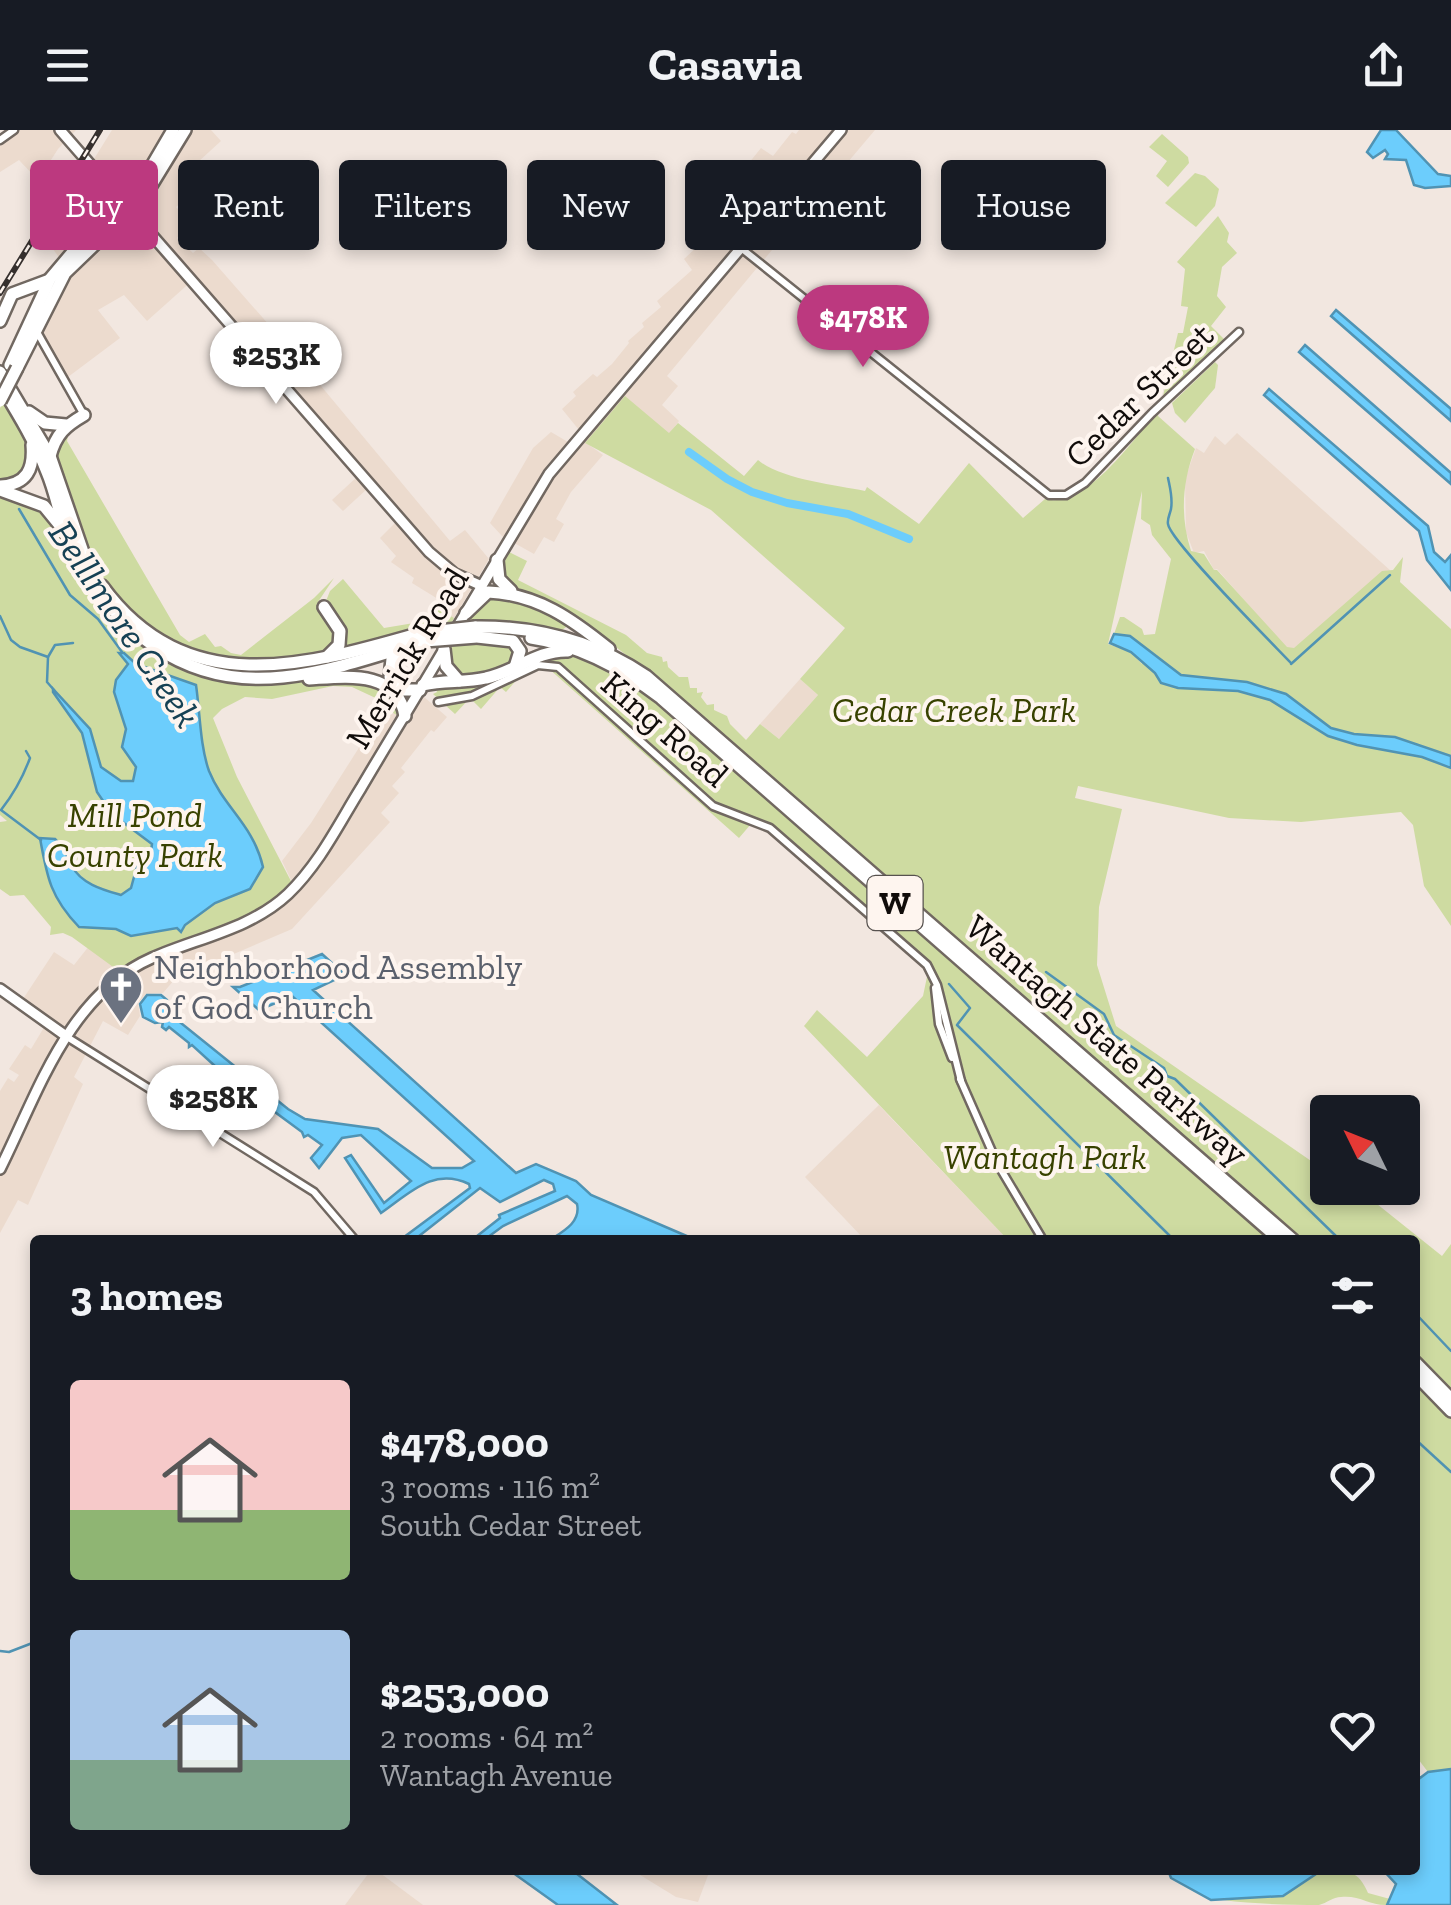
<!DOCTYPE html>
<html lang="en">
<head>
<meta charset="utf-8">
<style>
	:root { --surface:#171b24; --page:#242831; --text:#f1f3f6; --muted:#9ea1a6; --accent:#bc397f }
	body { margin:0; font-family:"Zilla Slab",serif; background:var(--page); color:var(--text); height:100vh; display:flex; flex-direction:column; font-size:38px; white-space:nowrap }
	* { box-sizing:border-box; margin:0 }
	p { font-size:32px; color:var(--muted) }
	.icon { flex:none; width:55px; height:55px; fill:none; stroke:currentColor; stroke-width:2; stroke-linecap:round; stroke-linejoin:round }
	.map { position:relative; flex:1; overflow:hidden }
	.panel { position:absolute; left:30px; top:1105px; width:1390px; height:640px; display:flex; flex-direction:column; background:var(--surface); border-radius:10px; box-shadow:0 5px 15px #0003 }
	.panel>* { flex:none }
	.guide { position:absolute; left:30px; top:30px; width:1392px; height:90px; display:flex; gap:20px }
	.needle { width:65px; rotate:313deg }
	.controls { position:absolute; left:1310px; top:965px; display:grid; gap:20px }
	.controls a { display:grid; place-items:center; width:110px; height:110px; border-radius:10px; background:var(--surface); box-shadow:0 5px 15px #0003; font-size:50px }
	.price { position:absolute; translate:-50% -85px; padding:0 22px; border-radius:35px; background:#fff; color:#222; font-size:32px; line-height:65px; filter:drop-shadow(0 2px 5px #0008) }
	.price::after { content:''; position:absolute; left:50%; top:60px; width:30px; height:22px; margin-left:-15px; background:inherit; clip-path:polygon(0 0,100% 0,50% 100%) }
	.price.selected { background:var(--accent); color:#fff }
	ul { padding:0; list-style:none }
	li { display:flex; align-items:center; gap:30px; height:250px; padding:0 40px }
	li span { display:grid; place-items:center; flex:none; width:280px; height:200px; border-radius:10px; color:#555 }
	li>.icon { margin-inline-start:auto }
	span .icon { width:120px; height:120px; fill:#fffc; stroke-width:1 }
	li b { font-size:42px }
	h2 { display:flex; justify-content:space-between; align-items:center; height:120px; padding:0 40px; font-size:42px }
	.chip { padding:0 35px; border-radius:10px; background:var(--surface); box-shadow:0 5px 15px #0003; font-size:35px; line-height:90px }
	.chip.selected { background:var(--accent); color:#fff }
	header { display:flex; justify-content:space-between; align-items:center; height:130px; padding:0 40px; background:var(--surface); font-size:45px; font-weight:700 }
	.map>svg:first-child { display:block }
	.built { fill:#ecdbce }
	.green { fill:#cedba1; fill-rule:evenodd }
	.water { fill:#6ccdfc; stroke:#5093b3; stroke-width:2.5 }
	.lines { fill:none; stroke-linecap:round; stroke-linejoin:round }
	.stream { stroke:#5093b3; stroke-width:2.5 }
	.river { stroke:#6ccdfc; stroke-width:8 }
	.minor-casing { stroke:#716861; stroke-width:11 }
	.major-casing { stroke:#716861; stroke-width:14 }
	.highway-casing { stroke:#716861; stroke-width:16 }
	.minor { stroke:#fff; stroke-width:6 }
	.major { stroke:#fff; stroke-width:9 }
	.highway { stroke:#fff; stroke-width:11 }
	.rail-casing { stroke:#36302e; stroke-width:6 }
	.rail { stroke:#fef5ef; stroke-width:2.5; stroke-dasharray:8; stroke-linecap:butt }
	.highway-bridge-casing { stroke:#716861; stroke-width:16; stroke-linecap:butt }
	.highway-bridge { stroke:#fff; stroke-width:11 }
	.labels { text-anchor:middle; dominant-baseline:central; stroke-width:8; stroke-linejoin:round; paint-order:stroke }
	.shield { fill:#fef5ef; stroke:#57524f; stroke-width:2.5 }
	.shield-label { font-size:32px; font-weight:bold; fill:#100c0a }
	.street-label { font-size:35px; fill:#100c0a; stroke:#fef5ef }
	.park-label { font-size:35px; font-style:italic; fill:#384200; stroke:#fef5ef }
	.worship-label { font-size:35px; fill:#5b616d; stroke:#fef5ef; text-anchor:start }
	.water-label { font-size:38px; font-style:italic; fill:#164154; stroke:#fef5ef }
</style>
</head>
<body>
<header><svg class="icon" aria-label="menu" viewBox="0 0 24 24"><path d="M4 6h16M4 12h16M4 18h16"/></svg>Casavia<svg class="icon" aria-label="share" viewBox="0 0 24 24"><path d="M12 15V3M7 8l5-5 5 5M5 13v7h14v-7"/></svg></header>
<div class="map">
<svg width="1451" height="1775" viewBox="0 0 1451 1775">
	<rect width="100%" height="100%" fill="#f2e7e0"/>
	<g class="built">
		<path d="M4,0H76L58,19L38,50L19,30L0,42V13L9,7Z"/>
		<path d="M112,0H211L221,11L186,43L199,58L176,77L191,93L177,108L193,123L199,118L212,130L298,228L277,245L194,149L147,191L124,165L98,180L120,208L68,247L39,202L71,144L45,108Z"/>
		<path d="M799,0H875L831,52L848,67L838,79L825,69L815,81L823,88L817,96L803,92L794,117L782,108L667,246L678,256L662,275L679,291L669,304L585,312L603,325L571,362L556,389L564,394L554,412L544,407L534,424L502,406L490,393L533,318L551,302L568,312L579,300L562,279L576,266L573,262L593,244L597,247L612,234L629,213L628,211L644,197L642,193L661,177L657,171L692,140L684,129L699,115L695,110L746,50L740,44L761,18L773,26L792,2L796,4Z"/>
		<path d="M311,244L450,411L465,400L489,429L454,488L434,477L438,469L412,453L414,448L391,432L396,426L380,408L397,391L368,358L343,381L332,370L358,346L287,265Z"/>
		<path d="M1237,303L1391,441L1293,526L1217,439L1214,440L1204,421L1194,423L1186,402L1185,349L1196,318L1204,323L1215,306L1225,315Z"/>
		<path d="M800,549L818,565L779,609L760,594Z"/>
		<path d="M423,566L447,587L434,602L431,600L401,638L405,642L392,656L399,663L381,683L390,692L292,799L175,849L163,863L146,864L138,873L140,886L128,905L103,891L74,947L83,954L28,1075L18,1070L0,1103V961L8,948L14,952L19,945L9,939L25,915L31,919L49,889L23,869L54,822L74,835L89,816L293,754L282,731L311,693L369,602V593L381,574L408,590Z"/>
		<path d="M879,975L889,986L1008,1110H865L805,1047Z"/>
		<path d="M371,1740H376L423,1775H345Z"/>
		<path d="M632,1740H710L698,1772L676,1767Z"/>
	</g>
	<g class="green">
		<path d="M1162,4L1188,27L1189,33L1168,57L1156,46L1167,31L1149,17Z"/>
		<path d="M1195,43L1205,46L1219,59L1215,76L1196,97L1165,73Z"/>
		<path d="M1218,86L1229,103L1227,112L1237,123L1222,137L1217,166L1226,177L1211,196L1225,210L1163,266L1178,203H1183L1188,177L1181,176L1185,139L1177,132Z"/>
		<path d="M1215,232L1218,235L1215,258L1185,293L1175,283L1172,273Z"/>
		<path d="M625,266L669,303L678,293L744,346L758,330C780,349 835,355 865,361L867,357L919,394L969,333L1023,388L1045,369C1086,380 1134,308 1159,280L1158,286L1195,319C1182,352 1180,387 1191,421L1204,424L1214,440H1217L1287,517L1294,518L1382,441L1393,440L1403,427L1400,452L1451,499V796L1424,756L1413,695L1401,682L1301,692L1229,688L1078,656L1075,668L1122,679L1099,777L1097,835L1116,896L1327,1042L1328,1058H1357L1442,1126L1451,1114V1265L1415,1228V1110H1297L690,575L580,489L506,455L501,440L509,422L527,431L518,450L626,505L647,523L662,527L663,532L667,531L668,537L679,547H688L690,558H697V563L703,562L701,567L707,575L714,574V580L727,586L730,594L746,610L760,594L779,609L818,565L800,549L845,498L711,380L585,313ZM1142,361L1141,389L1150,395L1152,405L1171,429L1155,504L1144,505L1142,499L1124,487H1120L1114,504L1130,506L1142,534L1131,522L1108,514Z"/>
		<path d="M5,270L28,312L25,345L0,353V278Z"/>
		<path d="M79,291L85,293L69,300L67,311L180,505L189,512L205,504L215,517L221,516L231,523L241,525L314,468L334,448L318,472L338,503L335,518C315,534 279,535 254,534C141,526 98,462 68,361C63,341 49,324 60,304Z"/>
		<path d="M0,362L33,372L55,390L88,460L118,495L147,516L262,553L332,549L384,557L400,580L397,585L380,576L382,571L352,557L333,556L272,569L245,567L222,579L213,588L237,647L293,755L261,781L120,842L72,807L63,803L50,805L51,797L24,765L10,766L0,759V692L7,691L0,685Z"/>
		<path d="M343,449L384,498L420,492L433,476L454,488L451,494L332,525L340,516L326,471L330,461Z"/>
		<path d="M489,465L528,473L569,495L562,500L523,492H468L477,475Z"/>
		<path d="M506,511L517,520L509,537L462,548L448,537L449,522L455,513Z"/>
		<path d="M569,523L615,543L651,564L1273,1110H1008L804,896L817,880L867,927L923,866L928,842L766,699L751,694L739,708L547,537L519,547L506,562L500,557L481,579L470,568L455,584L433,564L437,562L435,554L469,555L533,530Z"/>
		<path d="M1415,1250L1451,1288V1639L1428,1642L1415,1625Z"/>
		<path d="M1322,1740C1346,1740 1358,1739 1368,1763L1390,1769L1386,1775C1369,1775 1359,1765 1341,1767C1333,1767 1327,1773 1319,1775C1290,1775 1253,1774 1223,1770L1283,1766Z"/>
	</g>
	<g class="water">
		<path d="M1381,0H1396L1438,44L1451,46V56L1425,58L1414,55L1406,30L1385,29L1388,24L1385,20L1373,28L1367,22Z"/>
		<path d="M1336,180L1451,279V291L1331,186Z"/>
		<path d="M1305,215L1451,343V354L1299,222Z"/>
		<path d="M1269,259L1428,396L1434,422L1445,432L1451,425V460L1427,430L1419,401L1264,265Z"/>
		<path d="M1114,504L1130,506L1181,545L1247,552L1286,564L1331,598L1354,604L1395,607L1451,626V638L1422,627L1357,615L1328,606L1270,570L1238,561L1178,558L1161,553L1155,543L1131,522L1110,513Z"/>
		<path d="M119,523H124L136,534L196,555C200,582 200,616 209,641C224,678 253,694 263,737L250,759L215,773L185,795L181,802L177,798L131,806L116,799L79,797C51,768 47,748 40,708L55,709C65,719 66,725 72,736C81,754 104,760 121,765L131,758L137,736L150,729L152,714L112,684L97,662L82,603L53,562V559L90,599L101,637L121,651H133L136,637L122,617L126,599L114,562L116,550L128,534Z"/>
		<path d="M322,824L345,845L313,860L516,1043L536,1034L576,1051L591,1065L696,1110H550C564,1101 581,1092 577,1074L567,1066L503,1096L484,1110H472L500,1088L499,1085L555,1061L553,1054L544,1050L500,1072L480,1058L414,1110H400L470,1058L469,1054C433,1037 410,1063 381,1083L345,1028L351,1025L384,1073L411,1051L361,1005L342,1008L319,1038L311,1028L322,1015L308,1005L304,1007L302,1002L268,977L264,981L261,978L264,974L250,962L246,966L247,959L237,952L232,958L228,956L223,965L227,947L192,915L189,917V913L169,897L166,900L162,897L163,892L155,893L143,887L140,874L147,865H161L167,870L171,885L288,979L305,989L378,999L432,1038H462L474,1031L292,866L259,880L233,857H240Z"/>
		<path d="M1451,1639V1775H1387L1396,1754L1383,1740H1415V1642L1420,1648L1428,1642Z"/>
		<path d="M509,1740H572L617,1775H558Z"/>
		<path d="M1168,1740H1322L1283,1766L1211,1770L1171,1748Z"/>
	</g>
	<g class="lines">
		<g class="stream">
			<path d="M1168,348C1170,358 1173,368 1171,379C1170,384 1167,389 1168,394C1170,411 1272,513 1291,533"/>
			<path d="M19,379L70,465L98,489L122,522"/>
			<path d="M0,486L11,510L20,517L48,527L47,552L54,560"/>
			<path d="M48,527L55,515L73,513"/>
			<path d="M1291,534L1390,445"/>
			<path d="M26,621L30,628C23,647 12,666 1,680L41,710"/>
			<path d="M1046,842L1104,884L1114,905L1164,938L1167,946L1175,949L1340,1110"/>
			<path d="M949,854L970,878L957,895L1174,1110"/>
			<path d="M1415,1183L1451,1221"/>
			<path d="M1415,1309L1451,1342"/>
			<path d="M0,1521L9,1522L35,1512"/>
		</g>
		<path class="river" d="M689,322L727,349L752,362L787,373L848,384L909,409"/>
		<g class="minor-casing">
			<g id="minor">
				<path d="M0,10L14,0"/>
				<path d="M741,118L1049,365H1066L1085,353L1152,283L1239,202"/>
				<path d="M37,202L84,285"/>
				<path d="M438,572L472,566L538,535L558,537L713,676L770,698L927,835L937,855L961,951"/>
				<path d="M935,858L939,894L952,928"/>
				<path d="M67,907L314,1062L355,1110"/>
				<path d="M960,949L997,1033L1043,1110"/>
			</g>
		</g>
		<g class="major-casing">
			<g id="major">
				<path d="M60,0L429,422L455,444L482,456"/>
				<path d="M456,499L549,344L841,0"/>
				<path d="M0,859L66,906"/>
				<path d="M0,1039C38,963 68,865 152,828C197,808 251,799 288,764C320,733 338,695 361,658C388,612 416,567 443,521"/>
			</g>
		</g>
		<g class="highway-casing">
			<g id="highway">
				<path d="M0,191L12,164L47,151"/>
				<path d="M10,235L50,149L88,104L139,58L173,0"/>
				<path d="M17,238L65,143L144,67L185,0"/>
				<path d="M0,242L50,326L83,422"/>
				<path d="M0,254C17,282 35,311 47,342C57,365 60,392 71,415C112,500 184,558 283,547C331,542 379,525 425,511"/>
				<path d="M29,282L45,293L66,295"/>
				<path d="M50,326C56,304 65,296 84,285"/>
				<path d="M1,356C27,354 34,339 32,315"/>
				<path d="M0,360L44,376L62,398"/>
				<path d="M497,430L499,449L511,461"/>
				<path d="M102,456C186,571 306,536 421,503"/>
				<path d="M324,477L340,501L339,515L327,527"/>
				<path d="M466,483L488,462C537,464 572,489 609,519"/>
				<path d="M475,497C538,496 594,511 646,546L1293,1110"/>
				<path d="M477,507L513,511L520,521L515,537"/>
				<path d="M531,508C580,515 622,538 661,568L1280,1110"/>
				<path d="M404,519L392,529L390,547L402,560H420"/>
				<path d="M444,519L446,536L459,551"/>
				<path d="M309,549C345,547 397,539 405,586"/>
				<path d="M423,555C444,550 465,553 486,548C515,542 537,520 568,521"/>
				<path d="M1415,1232L1451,1269"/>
				<path d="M1415,1244L1451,1281"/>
			</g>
		</g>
		<use href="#minor" class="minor"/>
		<use href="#major" class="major"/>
		<use href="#highway" class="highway"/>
		<g class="rail-casing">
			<path id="rail" d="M0,163L100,0"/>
		</g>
		<use href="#rail" class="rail"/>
		<g class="highway-bridge-casing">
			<g id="highway-bridge">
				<path d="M0,271L17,238"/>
				<path d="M421,503L475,497"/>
				<path d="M425,511L477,507"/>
			</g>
		</g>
		<use href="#highway-bridge" class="highway-bridge"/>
	</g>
	<defs>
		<g id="church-pin" transform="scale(2.25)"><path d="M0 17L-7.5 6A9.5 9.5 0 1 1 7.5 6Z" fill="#6b7280" stroke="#fef5ef"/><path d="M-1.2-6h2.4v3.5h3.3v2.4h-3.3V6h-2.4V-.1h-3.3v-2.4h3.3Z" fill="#fff"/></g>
	</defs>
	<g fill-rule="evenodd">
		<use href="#church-pin" x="121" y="857"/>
	</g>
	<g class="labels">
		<rect class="shield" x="867.5" y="746" width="55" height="54" rx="8"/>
		<g class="shield-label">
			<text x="895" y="773">W</text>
		</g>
		<g class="street-label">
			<text transform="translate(1139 265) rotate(-44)">Cedar Street</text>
			<text transform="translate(407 528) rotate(-59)">Merrick Road</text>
			<text transform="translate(665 599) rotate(41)">King Road</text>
			<text transform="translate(1107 910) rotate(41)">Wantagh State Parkway</text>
		</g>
		<g class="park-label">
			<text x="954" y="580">Cedar Creek Park</text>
			<text x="135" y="685">Mill Pond<tspan x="135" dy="40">County Park</tspan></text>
			<text x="1045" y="1027">Wantagh Park</text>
		</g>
		<g class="worship-label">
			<text x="154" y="837">Neighborhood Assembly<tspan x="154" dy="40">of God Church</tspan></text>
		</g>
		<g class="water-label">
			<text transform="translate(125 494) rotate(56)">Belllmore Creek</text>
		</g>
	</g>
</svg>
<div class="controls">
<a><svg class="needle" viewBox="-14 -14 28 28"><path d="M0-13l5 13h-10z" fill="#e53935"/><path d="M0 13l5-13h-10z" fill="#9ea1a6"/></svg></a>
</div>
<b class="price selected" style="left:863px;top:240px">$478K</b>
<b class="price" style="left:276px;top:277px">$253K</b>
<b class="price" style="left:213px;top:1020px">$258K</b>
<div class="guide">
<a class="chip selected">Buy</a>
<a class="chip">Rent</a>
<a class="chip">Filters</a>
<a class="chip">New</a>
<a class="chip">Apartment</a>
<a class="chip">House</a>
</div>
<section class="panel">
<h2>3 homes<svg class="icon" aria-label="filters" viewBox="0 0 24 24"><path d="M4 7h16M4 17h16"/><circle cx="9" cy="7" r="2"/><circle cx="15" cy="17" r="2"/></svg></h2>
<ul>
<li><span style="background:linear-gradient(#f6c9c9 65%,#8fb573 0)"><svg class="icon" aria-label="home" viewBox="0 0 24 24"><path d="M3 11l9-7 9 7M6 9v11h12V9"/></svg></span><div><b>$478,000</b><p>3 rooms · 116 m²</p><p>South Cedar Street</p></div><svg class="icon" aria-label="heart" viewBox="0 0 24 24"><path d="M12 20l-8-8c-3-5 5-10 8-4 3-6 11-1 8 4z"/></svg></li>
<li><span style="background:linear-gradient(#a9c7e8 65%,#7fa58c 0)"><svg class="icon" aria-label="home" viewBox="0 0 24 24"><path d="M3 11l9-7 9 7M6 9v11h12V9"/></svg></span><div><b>$253,000</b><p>2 rooms · 64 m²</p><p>Wantagh Avenue</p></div><svg class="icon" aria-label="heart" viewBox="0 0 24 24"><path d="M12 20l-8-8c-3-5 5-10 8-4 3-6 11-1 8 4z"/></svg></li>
</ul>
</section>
</div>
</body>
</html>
